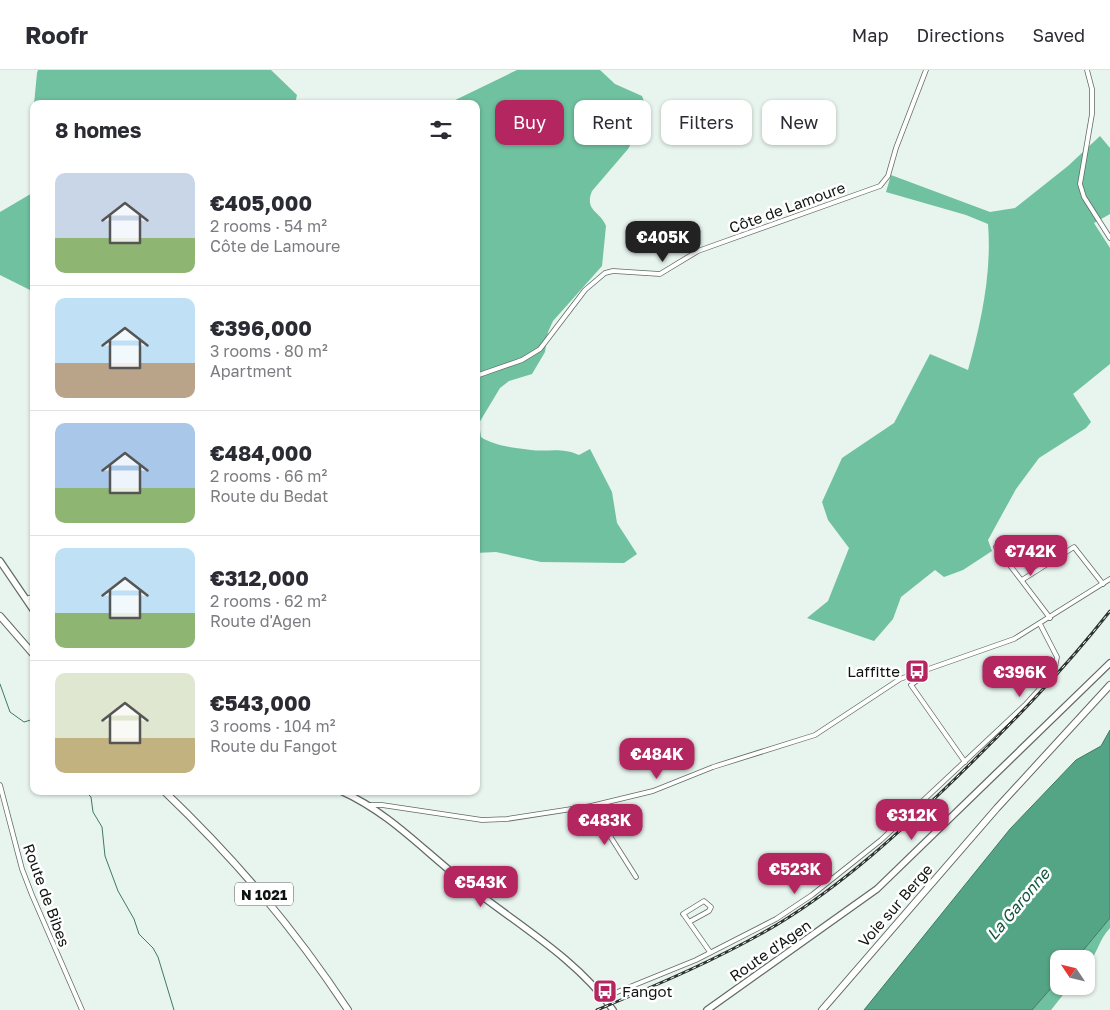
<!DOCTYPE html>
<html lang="en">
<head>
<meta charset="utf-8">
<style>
	:root { --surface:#fff; --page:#f7f7f7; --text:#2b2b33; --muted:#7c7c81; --line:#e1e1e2; --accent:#b32660 }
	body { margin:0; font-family:"Golos Text",sans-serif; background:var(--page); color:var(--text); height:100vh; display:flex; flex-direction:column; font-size:19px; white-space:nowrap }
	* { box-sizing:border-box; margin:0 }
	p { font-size:16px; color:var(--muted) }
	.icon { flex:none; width:28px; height:28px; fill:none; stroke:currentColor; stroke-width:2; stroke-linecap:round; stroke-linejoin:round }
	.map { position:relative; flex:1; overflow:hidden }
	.panel { position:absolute; left:30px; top:30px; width:450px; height:695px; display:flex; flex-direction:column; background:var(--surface); border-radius:10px; box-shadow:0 1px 4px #0004 }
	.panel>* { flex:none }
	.top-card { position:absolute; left:495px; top:30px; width:475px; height:45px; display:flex; gap:10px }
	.needle { width:32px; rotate:305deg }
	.tools { position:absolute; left:1050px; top:880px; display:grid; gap:10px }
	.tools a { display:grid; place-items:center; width:45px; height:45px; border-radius:10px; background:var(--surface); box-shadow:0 1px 4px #0004; font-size:25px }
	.price { position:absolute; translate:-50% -42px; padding:0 11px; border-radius:10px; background:var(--accent); color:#fff; font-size:16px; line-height:32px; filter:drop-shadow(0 1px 2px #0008) }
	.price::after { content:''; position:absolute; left:50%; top:30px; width:15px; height:11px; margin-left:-8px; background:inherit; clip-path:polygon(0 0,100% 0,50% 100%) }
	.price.current { background:#222; color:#fff }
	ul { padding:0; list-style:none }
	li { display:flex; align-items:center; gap:15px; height:125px; padding:0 25px }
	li+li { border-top:1px solid var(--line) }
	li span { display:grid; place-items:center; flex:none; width:140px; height:100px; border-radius:10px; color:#555 }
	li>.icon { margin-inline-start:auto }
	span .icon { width:60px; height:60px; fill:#fffc; stroke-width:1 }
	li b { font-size:21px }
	h2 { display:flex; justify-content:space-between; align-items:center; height:60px; padding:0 25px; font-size:21px }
	.pill { padding:0 18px; border-radius:10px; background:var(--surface); box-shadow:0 1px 4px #0004; font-size:18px; line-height:45px }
	.pill.current { background:var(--accent); color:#fff }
	header { display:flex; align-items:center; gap:30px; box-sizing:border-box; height:70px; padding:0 25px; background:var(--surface); border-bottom:1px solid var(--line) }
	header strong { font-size:24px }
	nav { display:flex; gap:28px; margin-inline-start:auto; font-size:18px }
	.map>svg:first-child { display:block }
	.forest { fill:#6fc19f }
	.water { fill:#54a585; stroke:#3f7a62 }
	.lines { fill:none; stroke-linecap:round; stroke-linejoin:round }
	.stream { stroke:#3f7a62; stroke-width:1 }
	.street-casing { stroke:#616b66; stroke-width:5.5 }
	.secondary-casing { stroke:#616b66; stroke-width:8 }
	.primary-casing { stroke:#616b66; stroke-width:8 }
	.street { stroke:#fff; stroke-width:4 }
	.secondary { stroke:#fff; stroke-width:5.5 }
	.primary { stroke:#fff; stroke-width:6 }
	.rail-casing { stroke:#2e3431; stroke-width:3 }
	.rail { stroke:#fff; stroke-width:1; stroke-dasharray:4; stroke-linecap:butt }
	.labels { text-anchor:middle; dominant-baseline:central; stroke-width:5; stroke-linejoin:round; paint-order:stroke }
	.shield { fill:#fff; stroke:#575a59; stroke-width:1 }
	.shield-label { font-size:14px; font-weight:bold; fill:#0f1412 }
	.street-label { font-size:15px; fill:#0f1412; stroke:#fff }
	.poi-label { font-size:15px; fill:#0f1412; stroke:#fff; text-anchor:end }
	.water-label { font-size:16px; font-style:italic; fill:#12543d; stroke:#fff }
</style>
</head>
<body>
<header>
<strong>Roofr</strong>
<nav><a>Map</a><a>Directions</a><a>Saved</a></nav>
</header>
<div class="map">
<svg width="1110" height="940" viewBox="0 0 1110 940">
	<rect width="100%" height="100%" fill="#e8f4ee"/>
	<g class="forest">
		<path d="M38,0H271L297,25L295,34H34V85L30,76L37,3Z"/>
		<path d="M517,0H600L615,14L642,26L644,31L633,53L632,72L628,79L592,121C584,141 600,141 606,156L602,196L553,251L548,262L545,282L532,304L509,311L500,318L479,353L481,367C494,376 515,378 531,380C548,382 562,377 579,385L590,379L612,422L617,453L637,484L624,493L541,492L496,482L476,483V34H447Z"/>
		<path d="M1100,66L1110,78V144L1094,153L1110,178V294L1073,324L1091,352L1086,358L1039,388L1016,419L988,470L992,481L963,500L944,507L935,500L901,527L893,549L874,571L807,548L828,531L849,478L828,450L822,432L842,388L894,353L930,284L968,300C981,253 992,203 988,154L966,145L886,122L891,105L990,142L1015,138L1068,96Z"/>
		<path d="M34,122V222L0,205V142Z"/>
		<path d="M1110,848V858C1098,871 1098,883 1086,897V889H1076Z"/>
		<path d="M1059,909V916H1070L1051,940H1032Z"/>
	</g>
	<path class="water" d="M1110,660V848L1076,889H1059V909L1032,940H864L1010,759L1076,690L1101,676Z"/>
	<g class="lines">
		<g class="stream">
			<path d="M0,614L10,642L24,652L34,649"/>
			<path d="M85,721L91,727L93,742L102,757L105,786L118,821L134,849L139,864L153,878L158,887L174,940"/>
		</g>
		<g class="street-casing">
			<g id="street">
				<path d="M1087,0L1092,19V44L1080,114L1084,127L1110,168"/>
				<path d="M476,306L522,290L540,279L585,220L605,203L613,201L660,204L698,181L880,116L888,106L896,78L926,0"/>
				<path d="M996,477L1050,548"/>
				<path d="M1022,510L1074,477L1103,514"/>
				<path d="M26,529L34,526"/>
				<path d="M924,599L923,606L911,615L965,692"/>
				<path d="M0,715L22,799L32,825L82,940"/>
				<path d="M370,735H382L482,750L507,749L591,736L653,721L713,697L815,665L900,609L1014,569L1110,509"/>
				<path d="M591,736L636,807"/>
				<path d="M689,852L709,841L711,837L704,831L683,844L684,845L710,882"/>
				<path d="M605,927L696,890L776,849L812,825L881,770L1025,635L1054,603L1057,587L1040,554"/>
			</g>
		</g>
		<g class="secondary-casing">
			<g id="secondary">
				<path d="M0,491L34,541"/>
				<path d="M341,721C388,742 421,778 460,809C511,851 575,886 613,940"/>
				<path d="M707,940L877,819L1110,593"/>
			</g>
		</g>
		<g class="primary-casing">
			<g id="primary">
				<path d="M0,546L34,585"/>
				<path d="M164,721C236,790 293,857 348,940"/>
				<path d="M822,940L997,738L1110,615"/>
			</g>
		</g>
		<use href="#street" class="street"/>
		<use href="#secondary" class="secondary"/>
		<use href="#primary" class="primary"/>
		<g class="rail-casing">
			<path id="rail" d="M597,940C659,914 721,888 778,854C844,814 901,761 956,708C1011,654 1063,601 1110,541"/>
		</g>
		<use href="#rail" class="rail"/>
	</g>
	<defs>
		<g id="bus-square" transform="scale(1.25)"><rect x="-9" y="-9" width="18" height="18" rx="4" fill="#b32660" stroke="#fff"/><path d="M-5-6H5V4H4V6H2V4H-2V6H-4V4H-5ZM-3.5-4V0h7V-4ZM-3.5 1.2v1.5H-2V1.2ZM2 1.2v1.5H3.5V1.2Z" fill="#fff"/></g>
	</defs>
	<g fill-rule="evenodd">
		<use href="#bus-square" x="917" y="601"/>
		<use href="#bus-square" x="605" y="921"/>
	</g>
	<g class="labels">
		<rect class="shield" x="235" y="812.5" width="58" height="23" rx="4"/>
		<g class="shield-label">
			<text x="264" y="824">N 1021</text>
		</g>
		<g class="street-label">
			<text transform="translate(787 137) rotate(-20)">Côte de Lamoure</text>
			<text transform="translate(47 825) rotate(70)">Route de Bibes</text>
			<text transform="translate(895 835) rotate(-49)">Voie sur Berge</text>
			<text transform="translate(770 880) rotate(-35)">Route d'Agen</text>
		</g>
		<g class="poi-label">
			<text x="900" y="601">Laffitte</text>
			<text x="622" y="921" text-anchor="start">Fangot</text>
		</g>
		<g class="water-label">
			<text transform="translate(1018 834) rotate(-50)">La Garonne</text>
		</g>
	</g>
</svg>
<div class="tools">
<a><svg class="needle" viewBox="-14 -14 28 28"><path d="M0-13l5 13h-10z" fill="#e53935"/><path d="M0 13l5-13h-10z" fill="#7c7c81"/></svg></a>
</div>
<b class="price current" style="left:663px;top:193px">€405K</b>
<b class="price" style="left:1031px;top:507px">€742K</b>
<b class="price" style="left:1020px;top:628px">€396K</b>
<b class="price" style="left:657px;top:710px">€484K</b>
<b class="price" style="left:912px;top:771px">€312K</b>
<b class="price" style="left:605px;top:776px">€483K</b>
<b class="price" style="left:795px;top:825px">€523K</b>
<b class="price" style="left:481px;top:838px">€543K</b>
<div class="top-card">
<a class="pill current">Buy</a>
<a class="pill">Rent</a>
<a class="pill">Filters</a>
<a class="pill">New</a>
</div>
<section class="panel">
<h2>8 homes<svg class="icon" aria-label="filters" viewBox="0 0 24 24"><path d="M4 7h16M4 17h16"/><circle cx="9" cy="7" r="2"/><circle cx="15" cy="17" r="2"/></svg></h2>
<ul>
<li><span style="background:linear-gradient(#c9d6e8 65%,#8fb573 0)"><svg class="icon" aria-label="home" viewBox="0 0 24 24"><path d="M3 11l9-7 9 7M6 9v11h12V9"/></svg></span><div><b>€405,000</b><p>2 rooms · 54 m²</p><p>Côte de Lamoure</p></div></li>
<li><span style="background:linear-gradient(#bfe0f5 65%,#b9a48a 0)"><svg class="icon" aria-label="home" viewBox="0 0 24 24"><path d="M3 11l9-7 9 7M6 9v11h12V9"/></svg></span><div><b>€396,000</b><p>3 rooms · 80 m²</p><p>Apartment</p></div></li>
<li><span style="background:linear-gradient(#a9c7e8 65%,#8fb573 0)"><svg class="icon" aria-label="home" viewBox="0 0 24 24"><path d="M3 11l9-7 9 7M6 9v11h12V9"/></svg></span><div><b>€484,000</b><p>2 rooms · 66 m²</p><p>Route du Bedat</p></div></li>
<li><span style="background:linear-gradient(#bfe0f5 65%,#8fb573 0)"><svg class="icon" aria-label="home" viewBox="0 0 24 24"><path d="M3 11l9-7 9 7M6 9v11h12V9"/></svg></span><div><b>€312,000</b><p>2 rooms · 62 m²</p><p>Route d'Agen</p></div></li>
<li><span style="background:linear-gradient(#dfe7d0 65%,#c2b280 0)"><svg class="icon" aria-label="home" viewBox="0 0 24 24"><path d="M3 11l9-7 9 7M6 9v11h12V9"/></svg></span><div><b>€543,000</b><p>3 rooms · 104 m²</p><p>Route du Fangot</p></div></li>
</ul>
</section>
</div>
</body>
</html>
